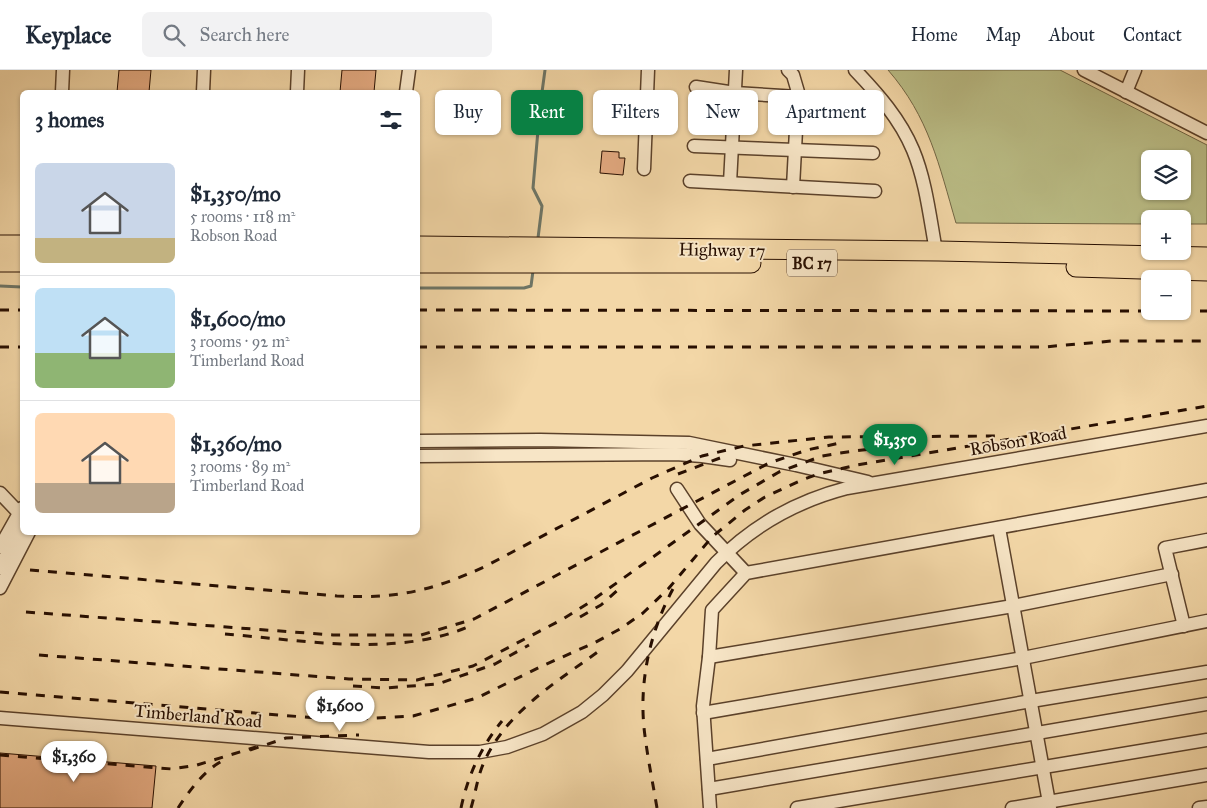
<!DOCTYPE html>
<html lang="en">
<head>
<meta charset="utf-8">
<style>
	:root { --surface:#fff; --page:#f2f2f3; --text:#1f2937; --muted:#747a83; --line:#e0e1e3; --accent:#0b8043 }
	body { margin:0; font-family:"IM FELL Great Primer",serif; background:var(--page); color:var(--text); height:100vh; display:flex; flex-direction:column; font-size:19px; white-space:nowrap }
	* { box-sizing:border-box; margin:0 }
	p { font-size:16px; color:var(--muted) }
	.icon { flex:none; width:28px; height:28px; fill:none; stroke:currentColor; stroke-width:2; stroke-linecap:round; stroke-linejoin:round }
	.map { position:relative; flex:1; overflow:hidden }
	.side { position:absolute; left:20px; top:20px; width:400px; height:445px; display:flex; flex-direction:column; background:var(--surface); border-radius:8px; box-shadow:0 1px 4px #0004 }
	.side>* { flex:none }
	.guide { position:absolute; left:435px; top:20px; width:475px; height:45px; display:flex; gap:10px }
	.fabs { position:absolute; left:1141px; top:80px; display:grid; gap:10px }
	.fabs a { display:grid; place-items:center; width:50px; height:50px; border-radius:8px; background:var(--surface); box-shadow:0 1px 4px #0004; font-size:25px }
	.price { position:absolute; translate:-50% -42px; padding:0 11px; border-radius:18px; background:#fff; color:#222; font-size:16px; line-height:32px; filter:drop-shadow(0 1px 2px #0008) }
	.price::after { content:''; position:absolute; left:50%; top:30px; width:15px; height:11px; margin-left:-8px; background:inherit; clip-path:polygon(0 0,100% 0,50% 100%) }
	.price.on { background:var(--accent); color:#fff }
	ul { padding:0; list-style:none }
	li { display:flex; align-items:center; gap:15px; height:125px; padding:0 15px }
	li+li { border-top:1px solid var(--line) }
	li span { display:grid; place-items:center; flex:none; width:140px; height:100px; border-radius:8px; color:#555 }
	li>.icon { margin-inline-start:auto }
	span .icon { width:60px; height:60px; fill:#fffc; stroke-width:1 }
	li b { font-size:21px }
	h2 { display:flex; justify-content:space-between; align-items:center; height:60px; padding:0 15px; font-size:21px }
	.chip { padding:0 18px; border-radius:8px; background:var(--surface); box-shadow:0 1px 4px #0004; font-size:18px; line-height:45px }
	.chip.on { background:var(--accent); color:#fff }
	header { display:flex; align-items:center; gap:30px; box-sizing:border-box; height:70px; padding:0 25px; background:var(--surface); border-bottom:1px solid var(--line) }
	header strong { font-size:24px }
	nav { display:flex; gap:28px; margin-inline-start:auto; font-size:18px }
	.search { width:350px; height:45px; background:var(--page); display:flex; align-items:center; gap:12px; box-sizing:border-box; padding:0 18px; border-radius:8px; color:var(--muted); font-size:19px }
	.map>svg:first-child { display:block }
	.green { fill:#bbbe87; stroke:#726644; fill-rule:evenodd }
	.lines { fill:none; stroke-linecap:round; stroke-linejoin:round }
	.stream { stroke:#6d7566; stroke-width:3 }
	.building { fill:#e4aa81; stroke:#280f01 }
	.minor-casing { stroke:#5b412a; stroke-width:15 }
	.highway-casing { stroke:#280f01; stroke-width:21 }
	.minor { stroke:#f7e5c6; stroke-width:12 }
	.highway { stroke:#f3d7a7; stroke-width:19 }
	.rail { stroke:#280f01; stroke-width:3; stroke-dasharray:9 9; stroke-linecap:butt }
	.labels { text-anchor:middle; dominant-baseline:central; stroke-width:4; stroke-linejoin:round; paint-order:stroke }
	.shield { fill:#f7e5c6; stroke:#664f3c; stroke-width:1 }
	.shield-label { font-size:16px; font-weight:bold; fill:#280f01 }
	.street-label { font-size:18px; fill:#280f01; stroke:#f7e5c6 }
</style>
</head>
<body>
<header>
<strong>Keyplace</strong>
<div class="search"><svg class="icon" aria-label="search" viewBox="0 0 24 24"><circle cx="10" cy="10" r="6"/><path d="M15 15l6 6"/></svg>Search here</div>
<nav><a>Home</a><a>Map</a><a>About</a><a>Contact</a></nav>
</header>
<div class="map">
<svg width="1207" height="738" viewBox="0 0 1207 738">
	<rect width="100%" height="100%" fill="#f3d7a7"/>
	<filter id="stains"><feTurbulence type="fractalNoise" baseFrequency=".004" numOctaves="4"/><feColorMatrix values="0 0 0 0 .2 0 0 0 0 .09 0 0 0 0 .02 0 0 0 .5 -.17"/></filter>
	<radialGradient id="worn" r=".72"><stop offset=".6" stop-color="#630" stop-opacity="0"/><stop offset="1" stop-color="#630" stop-opacity=".3"/></radialGradient>
	<path class="green" d="M888,0H1060L1207,75V154H1183L1182,149H1150V154L956,153C939,95 929,47 888,0ZM1150,89H1182V121H1150Z"/>
	<g class="lines">
		<g class="stream">
			<path d="M538,168L542,136L533,118L540,37L545,0"/>
			<path d="M0,216L22,217"/>
			<path d="M418,218H524L531,216L533,201"/>
		</g>
	</g>
	<g class="building">
		<path d="M119,0H151L149,22H117Z"/>
		<path d="M342,0H376L374,22H340Z"/>
		<path d="M602,81L619,82V88H625L623,105L600,103Z"/>
		<path d="M0,683L156,696L152,738H0Z"/>
	</g>
	<g class="lines">
		<g class="minor-casing">
			<g id="minor">
				<path d="M788,0L793,5L798,22L793,117"/>
				<path d="M855,0C878,24 900,49 913,80C926,111 930,149 936,181"/>
				<path d="M1084,0L1207,63"/>
				<path d="M696,17L735,23L798,27"/>
				<path d="M62,22L63,0"/>
				<path d="M203,22L204,0"/>
				<path d="M297,22L298,0"/>
				<path d="M406,22L409,0"/>
				<path d="M1126,22L1135,0"/>
				<path d="M698,48H734"/>
				<path d="M694,76L873,83"/>
				<path d="M644,99L648,0"/>
				<path d="M690,111L875,121"/>
				<path d="M730,113L736,0"/>
				<path d="M418,371L540,370L689,373L796,395L868,412"/>
				<path d="M418,386L676,384L702,386L730,390"/>
				<path d="M677,419L700,454L746,503"/>
				<path d="M0,423L19,443"/>
				<path d="M999,458L1050,738"/>
				<path d="M0,477L22,438"/>
				<path d="M0,498L17,463L22,456"/>
				<path d="M0,518L29,462"/>
				<path d="M1184,556L1165,478L1207,470"/>
				<path d="M709,587L1013,536L1172,504"/>
				<path d="M703,643L1023,588L1207,551"/>
				<path d="M0,648L429,682H480L507,677L543,664L582,642L603,625L627,601L716,493C752,456 797,431 847,418L1207,356"/>
				<path d="M707,689L1031,631L1207,602"/>
				<path d="M709,719L1207,634"/>
				<path d="M710,738L703,636L709,587L712,540L746,503L1207,420"/>
				<path d="M797,738L1207,670"/>
				<path d="M1012,738L1207,705"/>
				<path d="M1199,738L1207,737"/>
			</g>
		</g>
		<g class="highway-casing">
			<g id="highway">
				<path d="M0,175H22"/>
				<path d="M418,176L939,181L1207,187"/>
				<path d="M0,192H22"/>
				<path d="M418,193H751"/>
				<path d="M1076,197L1207,201"/>
			</g>
		</g>
		<use href="#minor" class="minor"/>
		<use href="#highway" class="highway"/>
		<g class="rail">
			<path d="M0,240H22"/>
			<path d="M418,240L1150,241"/>
			<path d="M1182,241H1207"/>
			<path d="M0,277H22"/>
			<path d="M418,277H1044L1112,271H1207"/>
			<path d="M678,404L720,388"/>
			<path d="M30,500L337,526C397,529 432,521 486,496L652,408L702,386L744,376L829,367L998,366"/>
			<path d="M26,542L333,565H421L474,549L769,393L807,380L845,372"/>
			<path d="M580,547L601,535L620,518"/>
			<path d="M225,564C303,570 397,588 470,556"/>
			<path d="M39,585L349,609L417,610L473,596L563,549L590,532L741,424L779,402L822,386L840,383L923,372"/>
			<path d="M353,616L385,618L438,614L495,594L529,575"/>
			<path d="M0,622L340,650L413,646L477,628L542,596L594,573L620,559L643,543L669,518L712,467L745,440L765,427L802,410L818,404L857,395L1207,336"/>
			<path d="M250,680L286,668L359,665"/>
			<path d="M0,685L172,699L197,695L256,677"/>
			<path d="M178,738C190,720 204,700 224,690"/>
			<path d="M461,738C468,705 481,677 502,651"/>
			<path d="M471,738C475,725 477,710 482,697C503,644 555,613 599,581"/>
			<path d="M657,738C653,714 648,690 645,666C638,615 649,563 674,517"/>
		</g>
	</g>
	<g class="labels">
		<rect class="shield" x="787" y="179.5" width="50" height="27" rx="4"/>
		<g class="shield-label">
			<text x="812" y="193">BC 17</text>
		</g>
		<g class="street-label">
			<text transform="translate(722 180) rotate(1)">Highway 17</text>
			<text transform="translate(1018 371) rotate(-10)">Robson Road</text>
			<text transform="translate(198 646) rotate(5)">Timberland Road</text>
		</g>
	</g>
	<rect width="100%" height="100%" filter="url(#stains)"/>
	<rect width="100%" height="100%" fill="url(#worn)"/>
</svg>
<div class="fabs">
<a><svg class="icon" aria-label="layers" viewBox="0 0 24 24"><path d="M12 4l9 5-9 5-9-5zM3 14l9 5 9-5"/></svg></a>
<a>+</a>
<a>−</a>
</div>
<b class="price on" style="left:895px;top:396px">$1,350</b>
<b class="price" style="left:340px;top:662px">$1,600</b>
<b class="price" style="left:74px;top:713px">$1,360</b>
<div class="guide">
<a class="chip">Buy</a>
<a class="chip on">Rent</a>
<a class="chip">Filters</a>
<a class="chip">New</a>
<a class="chip">Apartment</a>
</div>
<section class="side">
<h2>3 homes<svg class="icon" aria-label="filters" viewBox="0 0 24 24"><path d="M4 7h16M4 17h16"/><circle cx="9" cy="7" r="2"/><circle cx="15" cy="17" r="2"/></svg></h2>
<ul>
<li><span style="background:linear-gradient(#c9d6e8 75%,#c2b280 0)"><svg class="icon" aria-label="home" viewBox="0 0 24 24"><path d="M3 11l9-7 9 7M6 9v11h12V9"/></svg></span><div><b>$1,350/mo</b><p>5 rooms · 118 m²</p><p>Robson Road</p></div></li>
<li><span style="background:linear-gradient(#bfe0f5 65%,#8fb573 0)"><svg class="icon" aria-label="home" viewBox="0 0 24 24"><path d="M3 11l9-7 9 7M6 9v11h12V9"/></svg></span><div><b>$1,600/mo</b><p>3 rooms · 92 m²</p><p>Timberland Road</p></div></li>
<li><span style="background:linear-gradient(#ffd9b3 70%,#b9a48a 0)"><svg class="icon" aria-label="home" viewBox="0 0 24 24"><path d="M3 11l9-7 9 7M6 9v11h12V9"/></svg></span><div><b>$1,360/mo</b><p>3 rooms · 89 m²</p><p>Timberland Road</p></div></li>
</ul>
</section>
</div>
</body>
</html>
